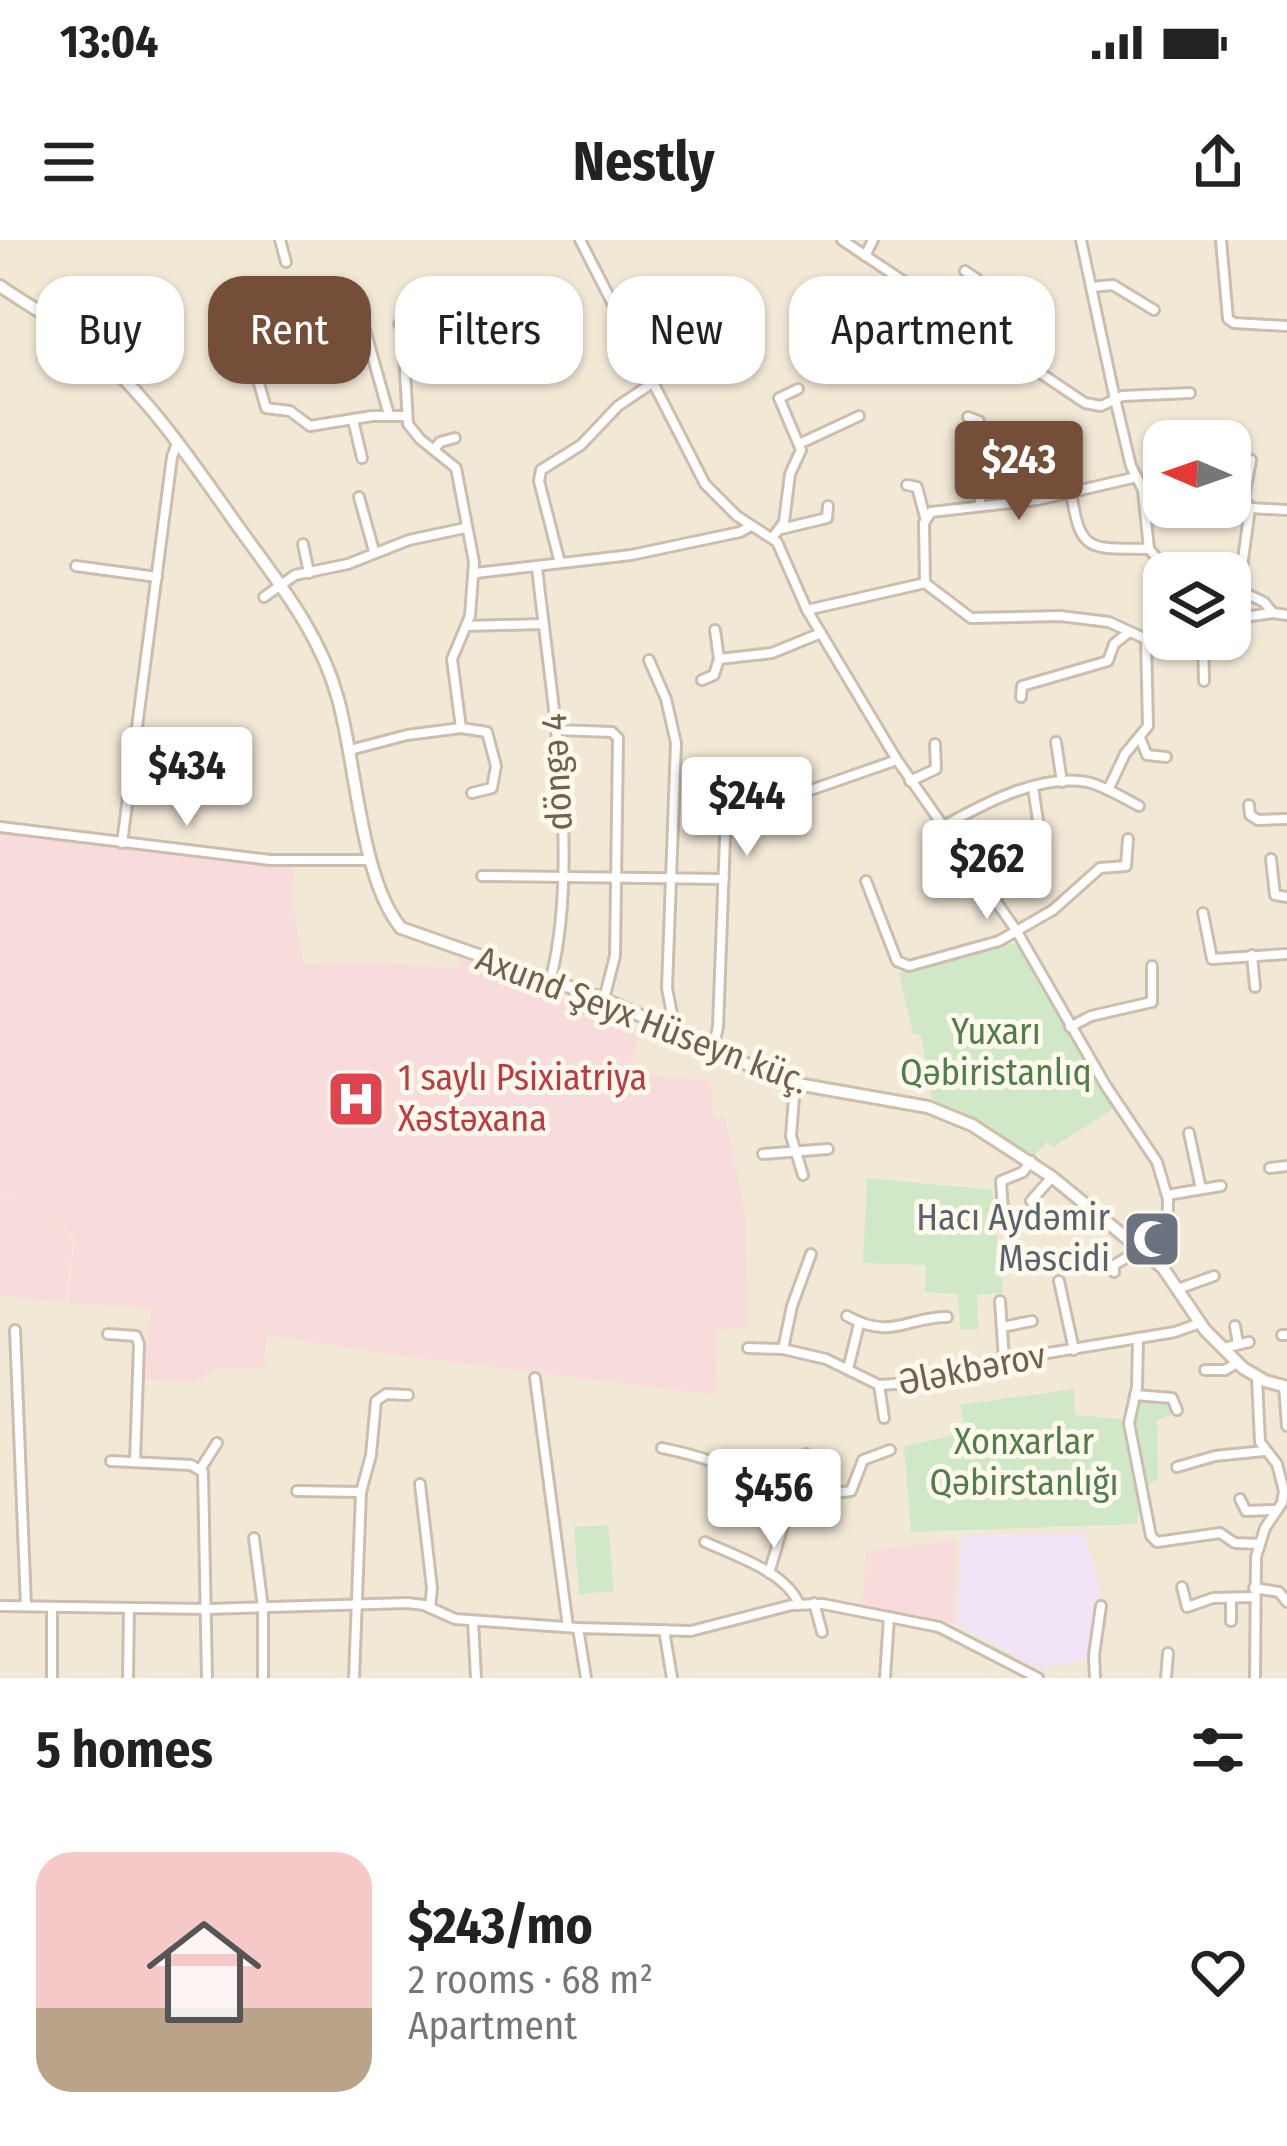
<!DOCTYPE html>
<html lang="en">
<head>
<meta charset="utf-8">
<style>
	:root { --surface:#fff; --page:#f2f2f2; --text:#222; --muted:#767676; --accent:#754e39 }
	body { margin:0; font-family:"Fira Sans Condensed",sans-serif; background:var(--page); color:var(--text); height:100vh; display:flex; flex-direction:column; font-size:45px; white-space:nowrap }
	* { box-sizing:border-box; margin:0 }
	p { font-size:39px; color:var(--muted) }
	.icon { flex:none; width:66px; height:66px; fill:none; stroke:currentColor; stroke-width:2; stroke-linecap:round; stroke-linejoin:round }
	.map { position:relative; height:1438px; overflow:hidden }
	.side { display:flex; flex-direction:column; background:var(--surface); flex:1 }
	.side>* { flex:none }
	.banner { position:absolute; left:36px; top:36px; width:1215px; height:108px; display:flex; gap:24px }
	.needle { width:78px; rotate:272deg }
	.buttons { position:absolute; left:1143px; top:180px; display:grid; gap:24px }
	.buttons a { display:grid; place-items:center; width:108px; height:108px; border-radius:24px; background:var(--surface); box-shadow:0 3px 9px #0004; font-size:60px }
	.price { position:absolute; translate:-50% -102px; padding:0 27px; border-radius:12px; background:#fff; color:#222; font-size:39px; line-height:78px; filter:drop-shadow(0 3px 6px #0008) }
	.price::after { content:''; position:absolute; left:50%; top:72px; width:36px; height:27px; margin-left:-18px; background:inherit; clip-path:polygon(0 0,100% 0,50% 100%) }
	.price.on { background:var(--accent); color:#fff }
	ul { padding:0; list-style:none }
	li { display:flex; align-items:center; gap:36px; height:300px; padding:0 36px }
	li span { display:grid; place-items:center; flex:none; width:336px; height:240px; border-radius:36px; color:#555 }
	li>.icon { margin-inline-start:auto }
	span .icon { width:144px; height:144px; fill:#fffc; stroke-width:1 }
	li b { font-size:51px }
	h2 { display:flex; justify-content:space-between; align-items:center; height:144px; padding:0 36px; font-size:51px }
	.pill { padding:0 42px; border-radius:36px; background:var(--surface); box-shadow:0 3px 9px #0004; font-size:42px; line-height:108px }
	.pill.on { background:var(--accent); color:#fff }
	.status { display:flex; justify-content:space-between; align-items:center; height:84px; padding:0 60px; background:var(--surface); direction:ltr }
	.status svg { height:33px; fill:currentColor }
	header { display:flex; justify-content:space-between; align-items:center; height:156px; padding:0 36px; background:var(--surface); font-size:54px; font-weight:700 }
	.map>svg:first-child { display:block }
	.residential { fill:#f2e8d6; fill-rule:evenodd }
	.education { fill:#f2e4f7 }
	.medical { fill:#f8dbdb }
	.green { fill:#d0e8c6 }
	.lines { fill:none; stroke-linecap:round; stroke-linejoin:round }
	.street-casing { stroke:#ccbeae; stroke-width:14 }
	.secondary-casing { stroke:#cebfab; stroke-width:16 }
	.street { stroke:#fff; stroke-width:8 }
	.secondary { stroke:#fff; stroke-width:10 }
	.labels { text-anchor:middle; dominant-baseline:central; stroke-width:10; stroke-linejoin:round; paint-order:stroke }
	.street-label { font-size:36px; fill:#735f4d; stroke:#fef9ed }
	.park-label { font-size:36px; fill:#537d49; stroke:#fef9ed }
	.health-label { font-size:36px; fill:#be3a42; stroke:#fef9ed; text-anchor:start }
	.worship-label { font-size:36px; fill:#5b616d; stroke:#fef9ed; text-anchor:end }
</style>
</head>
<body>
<div class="status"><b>13:04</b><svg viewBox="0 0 49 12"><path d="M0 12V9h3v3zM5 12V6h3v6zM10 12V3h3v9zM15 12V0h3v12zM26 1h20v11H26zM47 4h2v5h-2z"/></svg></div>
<header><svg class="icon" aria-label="menu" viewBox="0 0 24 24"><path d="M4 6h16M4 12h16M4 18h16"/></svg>Nestly<svg class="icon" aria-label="share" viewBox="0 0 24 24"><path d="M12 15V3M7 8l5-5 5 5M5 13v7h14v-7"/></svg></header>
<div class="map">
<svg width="1287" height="1438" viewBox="0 0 1287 1438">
	<rect width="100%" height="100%" fill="#fbf5e7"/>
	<path class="residential" d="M0,0H1287V1438H0ZM1164,201H1230V267H1164ZM1164,333H1230V399H1164Z"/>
	<path class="education" d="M1084,1293L1100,1346L1090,1418L1041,1429L957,1385L961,1295Z"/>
	<g class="medical">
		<path d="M0,592L294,629L292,663L304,724L379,722L456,729L459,716L640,791L627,833L710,841L714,878L725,877L746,976L747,1088L717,1090L716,1155L389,1114L267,1095L264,1129H214L193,1143L143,1139L151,1068L68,1063L75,1000L52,973L73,1001L66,1062L0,1056V958L24,961L0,956Z"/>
		<path d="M956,1300L954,1383L863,1367L866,1311Z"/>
	</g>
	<g class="green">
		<path d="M1005,703L1019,705L1113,869L1053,907L1048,901L1034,915L932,859L921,795L913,794L899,733Z"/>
		<path d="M867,938L992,950L1003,1053L977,1055L978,1089H960L958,1054L925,1052L926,1025L863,1023Z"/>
		<path d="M1074,1149L1075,1175L1131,1180L1139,1157L1172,1160L1174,1174L1157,1180L1158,1239L1141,1249L1137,1284L911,1292L904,1206L966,1193L960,1165Z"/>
		<path d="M608,1285L614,1351L579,1354L574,1287Z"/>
	</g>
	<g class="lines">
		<g class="street-casing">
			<g id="street">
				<path d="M280,0L286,22"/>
				<path d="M580,0L705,244L737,276L777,302L807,370L897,520L1016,690L1106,846L1157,922L1168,959L1167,1013L1163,1028"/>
				<path d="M842,0L1085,163L1101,166L1122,156L1190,153"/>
				<path d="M1081,0L1115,159L1131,226L1143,250L1149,309L1161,323L1188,333"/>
				<path d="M1221,0L1228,79L1234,83L1287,86"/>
				<path d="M865,16L873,0"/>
				<path d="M965,31L977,39L968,86"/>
				<path d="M1091,47L1113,45L1154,70"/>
				<path d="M362,79L389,175"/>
				<path d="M399,84L410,94"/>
				<path d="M625,86L714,47"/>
				<path d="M89,106L103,92L135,79"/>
				<path d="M932,115L947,69"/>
				<path d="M252,119L266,168L290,171L310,186L372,176H406"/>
				<path d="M968,177L979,181L980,266"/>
				<path d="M353,180L362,218"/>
				<path d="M799,204L859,176"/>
				<path d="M434,210L440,202L455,198"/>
				<path d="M1043,217L1050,257"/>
				<path d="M907,245L917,247L925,277"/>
				<path d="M1071,251C1080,314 1089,308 1149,309"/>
				<path d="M359,257L374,311"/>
				<path d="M1250,268L1287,270"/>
				<path d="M781,289L827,278L828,266"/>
				<path d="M773,297L784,282L790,234L801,210L779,158L798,149"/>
				<path d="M303,304L309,333"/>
				<path d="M560,323L539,241L541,230L581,205L618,166L651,144"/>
				<path d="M76,326L157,337"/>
				<path d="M537,327C550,450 581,618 551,738"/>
				<path d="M476,333L631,315L740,292L751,286"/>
				<path d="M925,343L924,283L931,272L1037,260L1137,237"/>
				<path d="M1230,346L1264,362L1273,373L1287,375"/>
				<path d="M1239,349L1250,268L1244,259L1251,220"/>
				<path d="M264,357L295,335L348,324L409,300L465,288"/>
				<path d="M807,370L925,343L971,378L1060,376L1109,382L1146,399L1164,397"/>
				<path d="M1230,379L1273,373"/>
				<path d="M466,386L543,384"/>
				<path d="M715,390L719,419"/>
				<path d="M1203,399L1204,441"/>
				<path d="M649,420L666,459L676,503L667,748L675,790"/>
				<path d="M702,440L714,435L719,419L772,413L821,393"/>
				<path d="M1021,457L1022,446L1108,421L1114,404L1128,393"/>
				<path d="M461,488L487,492L496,526L492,548L472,553"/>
				<path d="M557,490L612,492L618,498L615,716L604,759"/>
				<path d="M1140,498L1147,515L1166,517"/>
				<path d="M1056,502L1062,542"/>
				<path d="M350,510L407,495L461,488L452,419L470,376L474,322L456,228L420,199L408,184L404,113L410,94L427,77L487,61"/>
				<path d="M910,541L936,529L935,504"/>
				<path d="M1033,547L1039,588"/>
				<path d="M1108,550L1125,514L1148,486L1146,399"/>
				<path d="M1249,565L1250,575L1258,580L1287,579"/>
				<path d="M726,571V551"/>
				<path d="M0,587L270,620H371"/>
				<path d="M942,587C981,565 1040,533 1087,542C1105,546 1123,558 1139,566"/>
				<path d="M122,603L172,217L177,203"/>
				<path d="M1271,619L1275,655L1287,657"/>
				<path d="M482,636L724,639"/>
				<path d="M866,641L897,721L909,726L999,701L1053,670L1100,628L1126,626L1128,599"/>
				<path d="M1203,673L1212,719L1287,714"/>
				<path d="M1252,715L1255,747"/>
				<path d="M1070,787L1091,776L1152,762V726"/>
				<path d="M713,809L718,787L726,571L782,560L897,520"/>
				<path d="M795,845L791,896L803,935"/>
				<path d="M1189,893L1201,949"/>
				<path d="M763,914L828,909"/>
				<path d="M1270,928L1287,926"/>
				<path d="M1167,955L1221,946"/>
				<path d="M1031,961L1052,937"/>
				<path d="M1003,971L1001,941L1023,932L1031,921"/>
				<path d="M1114,1032V1025L1141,1009"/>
				<path d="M1059,1041L1074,1110"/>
				<path d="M1178,1049L1214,1036"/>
				<path d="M1000,1061L1004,1120"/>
				<path d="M847,1076C892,1101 906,1077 947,1077"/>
				<path d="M1235,1086L1238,1104"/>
				<path d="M1002,1087L1032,1081"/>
				<path d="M15,1090L26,1366"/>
				<path d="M108,1094L136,1096L139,1104L135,1222"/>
				<path d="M1282,1095H1287"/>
				<path d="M1138,1098L1137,1147L1129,1183L1151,1296L1157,1302L1220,1293L1235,1303L1259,1304"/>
				<path d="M748,1108L783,1109L826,1119L879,1145L944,1141L969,1126L1175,1092L1200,1083"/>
				<path d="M1224,1108L1249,1102"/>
				<path d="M783,1109L792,1066L811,1014"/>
				<path d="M848,1129L859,1084"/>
				<path d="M1205,1130H1225L1237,1123"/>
				<path d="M535,1138L568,1387"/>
				<path d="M879,1145L884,1178"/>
				<path d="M1284,1146L1287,1186"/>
				<path d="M1135,1155L1172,1158L1177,1170"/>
				<path d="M662,1208C703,1217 721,1220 750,1251C765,1253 776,1250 790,1250C811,1250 829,1255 851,1251L863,1220L890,1210"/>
				<path d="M111,1221L191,1225L203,1232L207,1438"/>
				<path d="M1177,1227L1215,1216L1264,1211"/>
				<path d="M201,1228L217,1203"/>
				<path d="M420,1244L432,1348L430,1368"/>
				<path d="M794,1250L806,1214"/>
				<path d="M297,1251L361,1252"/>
				<path d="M1240,1259L1246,1271L1274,1270"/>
				<path d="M254,1298L263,1368V1438"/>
				<path d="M705,1302C735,1316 785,1331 799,1364"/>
				<path d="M769,1333L788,1269L784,1251"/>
				<path d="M1182,1347L1187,1367L1213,1358L1254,1357"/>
				<path d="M1254,1348L1279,1352L1287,1362"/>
				<path d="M1231,1358V1381"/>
				<path d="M814,1363L822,1392"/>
				<path d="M0,1366L207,1369L407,1363L424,1365L455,1379L578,1388L691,1391L792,1365L823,1364L939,1387L1038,1438"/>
				<path d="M52,1367V1438"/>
				<path d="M473,1381L476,1438"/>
				<path d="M578,1388L586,1438"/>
				<path d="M664,1390L672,1438"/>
				<path d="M128,1438L129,1368"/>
				<path d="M354,1438L361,1252L371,1215L376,1161L386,1154L408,1155"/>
				<path d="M885,1438L889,1377"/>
				<path d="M1095,1438L1094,1415L1101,1366"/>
				<path d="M1166,1438L1168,1413"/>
				<path d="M1255,1438L1256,1317L1265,1288L1282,1263L1284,1251L1277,1224L1260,1202L1257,1138"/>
			</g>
		</g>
		<g class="secondary-casing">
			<path id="secondary" d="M0,46C30,67 63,84 91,108C149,157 194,224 237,285C277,341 320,392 338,459C356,522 360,638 401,688L604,759L786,842L928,867L972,885L1052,937L1163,1028L1205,1090L1243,1128L1265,1141L1287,1147"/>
		</g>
		<use href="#street" class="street"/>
		<use href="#secondary" class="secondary"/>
	</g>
	<defs>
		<g id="hospital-square" transform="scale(3)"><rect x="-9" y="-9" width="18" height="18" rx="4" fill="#e0444e" stroke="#fef9ed"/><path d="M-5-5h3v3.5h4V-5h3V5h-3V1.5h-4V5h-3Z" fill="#fff"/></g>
		<g id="mosque-square" transform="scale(3)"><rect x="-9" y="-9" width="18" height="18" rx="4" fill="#6b7280" stroke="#fef9ed"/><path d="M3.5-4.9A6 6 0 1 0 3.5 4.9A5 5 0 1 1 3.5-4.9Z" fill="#fff"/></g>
	</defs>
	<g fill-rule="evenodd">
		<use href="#hospital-square" x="356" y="859"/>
		<use href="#mosque-square" x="1152" y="999"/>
	</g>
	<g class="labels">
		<g class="street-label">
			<text transform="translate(557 532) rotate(-93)">döngə 4</text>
			<text transform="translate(642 780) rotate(21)">Axund Şeyx Hüseyn küç.</text>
			<text transform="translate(972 1129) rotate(-11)">Ələkbərov</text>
		</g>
		<g class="park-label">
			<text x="996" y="792">Yuxarı<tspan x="996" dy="41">Qəbiristanlıq</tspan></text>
			<text x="1024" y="1202">Xonxarlar<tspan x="1024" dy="41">Qəbirstanlığı</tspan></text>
		</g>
		<g class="health-label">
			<text x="398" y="838">1 saylı Psixiatriya<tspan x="398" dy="41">Xəstəxana</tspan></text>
		</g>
		<g class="worship-label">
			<text x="1110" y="978">Hacı Aydəmir<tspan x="1110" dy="41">Məscidi</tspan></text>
		</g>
	</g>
</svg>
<div class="buttons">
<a><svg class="needle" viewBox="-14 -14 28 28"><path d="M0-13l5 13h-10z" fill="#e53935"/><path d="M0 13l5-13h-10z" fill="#767676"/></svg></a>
<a><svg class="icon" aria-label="layers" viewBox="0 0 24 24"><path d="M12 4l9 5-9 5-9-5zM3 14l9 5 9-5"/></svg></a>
</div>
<b class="price on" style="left:1019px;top:283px">$243</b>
<b class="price" style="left:187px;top:589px">$434</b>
<b class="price" style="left:747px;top:619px">$244</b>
<b class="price" style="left:987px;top:682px">$262</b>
<b class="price" style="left:774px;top:1311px">$456</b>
<div class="banner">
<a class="pill">Buy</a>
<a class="pill on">Rent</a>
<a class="pill">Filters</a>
<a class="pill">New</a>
<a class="pill">Apartment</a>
</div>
</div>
<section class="side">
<h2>5 homes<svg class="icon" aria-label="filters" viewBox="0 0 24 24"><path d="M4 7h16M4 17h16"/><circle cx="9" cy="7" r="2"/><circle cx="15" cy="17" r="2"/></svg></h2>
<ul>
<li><span style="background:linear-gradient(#f6c9c9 65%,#b9a48a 0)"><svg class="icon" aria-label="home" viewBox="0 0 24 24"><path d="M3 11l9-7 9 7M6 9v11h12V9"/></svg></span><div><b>$243/mo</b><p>2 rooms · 68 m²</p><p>Apartment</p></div><svg class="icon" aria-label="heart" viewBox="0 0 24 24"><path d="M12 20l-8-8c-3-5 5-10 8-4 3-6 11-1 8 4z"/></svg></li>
</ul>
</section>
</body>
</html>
